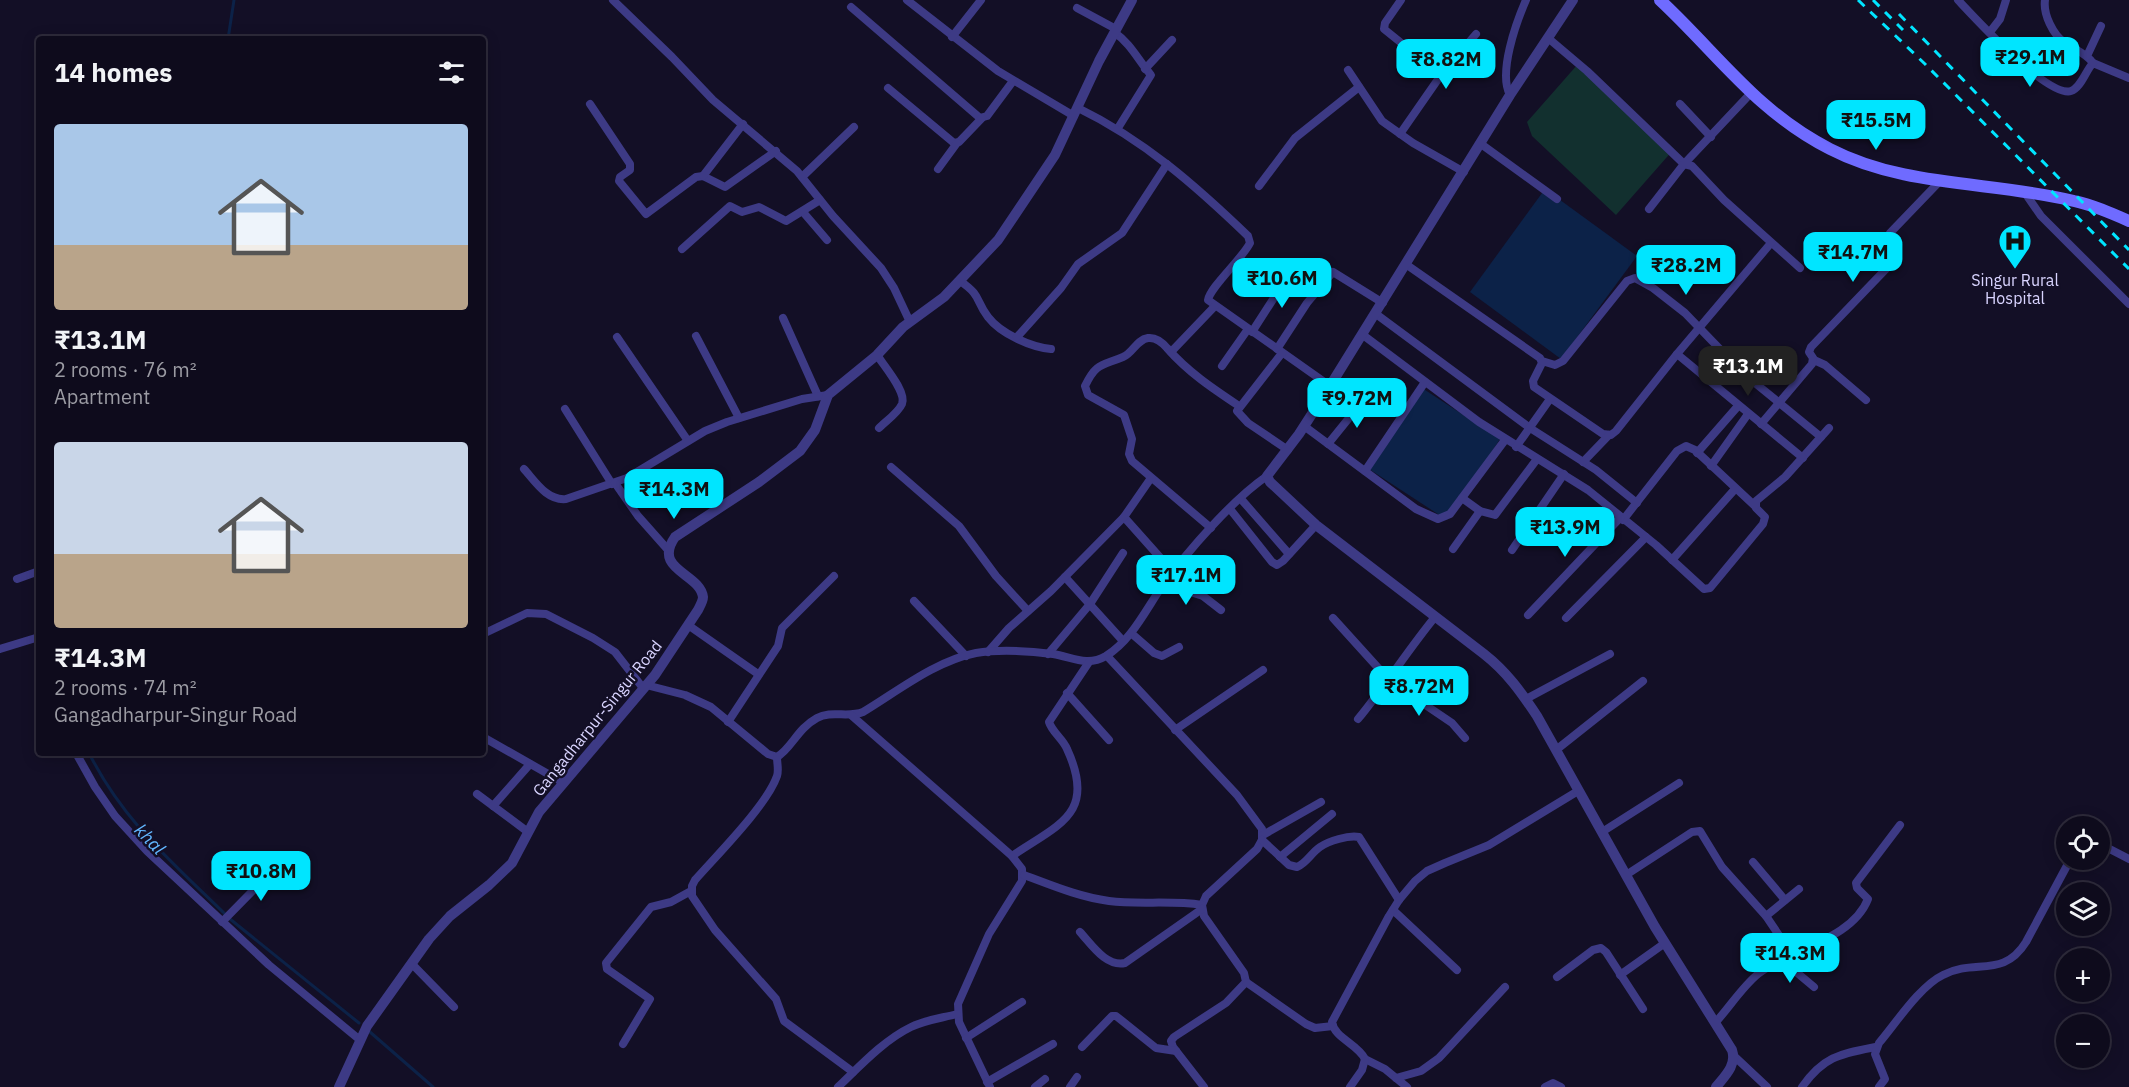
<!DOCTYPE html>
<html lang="en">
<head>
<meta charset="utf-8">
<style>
	:root { --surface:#0e0b1c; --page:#1c1929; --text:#f1f3f6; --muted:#9b9ba3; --line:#2e2b3b; --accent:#00e5ff }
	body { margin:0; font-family:"IBM Plex Sans",sans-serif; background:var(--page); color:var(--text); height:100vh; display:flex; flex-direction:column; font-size:22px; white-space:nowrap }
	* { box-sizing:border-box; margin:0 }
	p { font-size:20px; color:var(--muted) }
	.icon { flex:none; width:33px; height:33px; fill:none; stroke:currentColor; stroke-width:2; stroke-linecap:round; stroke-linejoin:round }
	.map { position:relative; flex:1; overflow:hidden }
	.side { position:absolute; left:36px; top:36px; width:450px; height:720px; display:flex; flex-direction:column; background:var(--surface); border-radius:6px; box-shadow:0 3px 15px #0003,0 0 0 2px var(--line) }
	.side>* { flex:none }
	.tools { position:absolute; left:2056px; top:816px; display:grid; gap:12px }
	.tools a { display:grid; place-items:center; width:54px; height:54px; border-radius:50%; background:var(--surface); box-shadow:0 3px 15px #0003,0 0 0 2px var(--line); font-size:30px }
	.price { position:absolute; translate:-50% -51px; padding:0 14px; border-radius:12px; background:var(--accent); color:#111; font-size:20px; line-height:39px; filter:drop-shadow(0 2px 3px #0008) }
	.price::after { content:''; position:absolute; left:50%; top:36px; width:18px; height:14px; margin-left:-9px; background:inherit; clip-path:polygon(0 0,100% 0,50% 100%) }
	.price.active { background:#222; color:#fff }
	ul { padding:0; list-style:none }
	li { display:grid; align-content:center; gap:12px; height:318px; padding:0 18px }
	li span { display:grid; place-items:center; height:186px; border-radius:6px; color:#555 }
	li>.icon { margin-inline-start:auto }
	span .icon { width:108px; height:108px; fill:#fffc; stroke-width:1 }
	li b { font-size:26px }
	h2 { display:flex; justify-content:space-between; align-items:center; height:72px; padding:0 18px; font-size:26px }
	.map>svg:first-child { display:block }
	.green { fill:#12302f }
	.water { fill:#0c2248 }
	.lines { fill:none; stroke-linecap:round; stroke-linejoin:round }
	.stream { stroke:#0c2248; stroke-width:3 }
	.minor { stroke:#3d3a85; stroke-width:8 }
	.tertiary { stroke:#3d3a85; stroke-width:10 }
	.secondary { stroke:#6f6bff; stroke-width:12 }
	.rail { stroke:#00e5ff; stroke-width:3; stroke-dasharray:9 8; stroke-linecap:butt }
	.labels { text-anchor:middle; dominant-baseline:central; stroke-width:5; stroke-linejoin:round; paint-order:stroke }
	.poi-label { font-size:16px; fill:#d9d4ff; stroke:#130f26 }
	.street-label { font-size:16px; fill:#d9d4ff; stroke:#130f26 }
	.water-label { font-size:18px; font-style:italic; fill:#62b6ff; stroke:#130f26 }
</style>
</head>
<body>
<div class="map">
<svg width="2129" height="1087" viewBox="0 0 2129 1087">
	<rect width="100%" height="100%" fill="#130f26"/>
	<path class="green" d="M1578,64L1674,149L1616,215L1532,136L1527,122Z"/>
	<g class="water">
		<path d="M1545,189L1637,256L1561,359L1470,292Z"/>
		<path d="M1422,388L1500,439L1447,520L1369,469Z"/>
	</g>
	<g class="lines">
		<g class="stream">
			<path d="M228,39L234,0"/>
			<path d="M89,753C123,821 172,862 225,914"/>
			<path d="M230,919L359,1023"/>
			<path d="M370,1032L433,1087"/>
		</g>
		<g class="minor">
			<path d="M613,0L672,57L713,100L797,171L833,216L881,268L894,288L910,322"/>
			<path d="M907,0L998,71L1074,116"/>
			<path d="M1401,0L1385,23L1384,29L1441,75"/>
			<path d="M1958,0C1974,17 2048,98 2071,91C2081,88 2086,70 2093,63L2129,78"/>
			<path d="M2045,0C2043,14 2053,35 2065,43C2075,50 2086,53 2093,63"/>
			<path d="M851,7L980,118L987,116L1013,81"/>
			<path d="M1077,8L1116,29"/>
			<path d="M1114,32C1131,44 1138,60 1151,75L1118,128"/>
			<path d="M1990,32L2000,19L2006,0"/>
			<path d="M952,37L981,0"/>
			<path d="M1548,38L1587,71L1684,164L1692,166L1724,200L1800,268"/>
			<path d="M2087,56L2101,26"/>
			<path d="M1145,69L1172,40"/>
			<path d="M1348,70L1382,121L1413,143L1464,172"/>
			<path d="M888,88L954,143L959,142L982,118"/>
			<path d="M1510,95C1498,73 1516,23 1526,0"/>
			<path d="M590,104L630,164V170L620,177L619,181L646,214L696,177L703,176L725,187L776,151"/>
			<path d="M1680,104L1711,137"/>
			<path d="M1078,108C1144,140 1196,186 1248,236L1250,243C1242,259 1210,287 1208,300L1330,386"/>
			<path d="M1400,134L1441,75L1476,34"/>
			<path d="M1481,144L1557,199"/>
			<path d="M938,169L957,143"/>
			<path d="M703,176L743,124"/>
			<path d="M802,177L854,127"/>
			<path d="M1259,186L1295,138L1359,87"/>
			<path d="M2025,193L2041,216L2129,304"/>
			<path d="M1649,209L1684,164L1751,93"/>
			<path d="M803,212L827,240"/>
			<path d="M682,249L730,206L742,212L759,207L786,221L820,200"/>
			<path d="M1407,265L1540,358L1542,363L1533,381L1534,387L1603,434L1611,435L1616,431L1677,354L1771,243"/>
			<path d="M960,281C982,296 975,300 988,317C1001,334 1031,347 1051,349"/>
			<path d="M1376,314L1530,428L1596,470L1637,503"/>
			<path d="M783,318L818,396"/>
			<path d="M1252,332L1290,273"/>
			<path d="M1363,335L1479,422L1588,490L1656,545L1704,589L1710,588L1763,524L1765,517L1756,508V501L1785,477L1829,428"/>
			<path d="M696,336L739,418"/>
			<path d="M617,337L688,441"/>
			<path d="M1017,337L1061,288L1078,264L1122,233L1167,164"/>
			<path d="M1277,349L1307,303L1333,272L1383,303"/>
			<path d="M1171,352L1215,306"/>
			<path d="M1282,353L1237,411L1248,423L1288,450"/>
			<path d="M1677,354L1803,458"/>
			<path d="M877,355C884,366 907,392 902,404C898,413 886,421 879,428"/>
			<path d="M1814,360L1825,365L1866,400"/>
			<path d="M1542,361L1555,365L1563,361L1627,281L1635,278L1653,288L1685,313L1744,374L1821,437"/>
			<path d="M1222,366L1248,329"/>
			<path d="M565,409L612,484"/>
			<path d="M1761,424L1812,364L1813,358L1809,352L1811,347L1886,269L1887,265L1879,255L1890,233L1940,181"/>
			<path d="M1304,426L1416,509L1438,519L1450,514L1505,440"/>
			<path d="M1328,444L1366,397"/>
			<path d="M1516,447L1550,399"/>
			<path d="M1697,453L1738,406"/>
			<path d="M1583,462L1609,435"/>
			<path d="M1711,466L1748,414"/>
			<path d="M891,467L959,526L996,576L1028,611"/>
			<path d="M524,469C535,481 547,501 566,499L627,478L705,431L727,422L802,399L828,395"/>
			<path d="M1365,471L1425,382"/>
			<path d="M615,483L638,516L669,551"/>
			<path d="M1462,498L1480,511L1495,515L1537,459"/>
			<path d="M1241,499L1289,554"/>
			<path d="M1230,509L1272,562L1277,565L1283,561L1316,525"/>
			<path d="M1124,517L1173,572"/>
			<path d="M1623,520L1677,451L1686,446L1695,450L1755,506"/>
			<path d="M1211,528L1132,461L1129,454L1132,439L1124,415L1088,395L1085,386C1096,363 1101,366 1123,357C1133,353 1136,340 1148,338C1156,337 1162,342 1167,348C1188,372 1212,388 1239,406"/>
			<path d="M1453,549L1480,511"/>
			<path d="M1512,550L1564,474"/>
			<path d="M1672,560L1735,489"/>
			<path d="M1170,576L1187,591L1203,596L1221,610"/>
			<path d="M1065,577L1123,641"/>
			<path d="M17,579L39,571"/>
			<path d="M914,601L966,656"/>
			<path d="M1528,615L1620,518"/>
			<path d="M1333,618L1390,681L1452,723L1465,738"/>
			<path d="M1566,618L1646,537"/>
			<path d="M688,625L758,674"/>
			<path d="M1131,633L1154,653L1162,656L1179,647"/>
			<path d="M483,634L527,613L546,614L593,638L615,652L643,688"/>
			<path d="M0,649L39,637"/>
			<path d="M988,652L1009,628L1051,591L1124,517L1151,478"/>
			<path d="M1048,654L1090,604L1123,553"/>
			<path d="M1107,656L1237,795L1262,829V840L1257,849L1206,896L1202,905L1204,916L1244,973L1246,982L1226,1003L1174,1037L1171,1041L1173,1047L1204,1087"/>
			<path d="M646,685L685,695L711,707L768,754L777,757C792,748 797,729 817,718C831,710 848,718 863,712C898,691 935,661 976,653C1000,649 1029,651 1053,654C1072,657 1087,667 1106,656C1132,640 1146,609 1163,585C1188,551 1232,500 1267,476"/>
			<path d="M1067,693L1109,740"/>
			<path d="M1526,699L1610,654"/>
			<path d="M851,715L1012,856L1022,869V881L989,934L958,1004L959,1022L990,1087"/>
			<path d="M1358,719C1386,685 1408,650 1435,617"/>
			<path d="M728,722L778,646L782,628L834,576"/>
			<path d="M1175,730L1263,670"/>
			<path d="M483,737L564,783"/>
			<path d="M1556,750L1643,681"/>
			<path d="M76,753L95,787L115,816L147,851L269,965L360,1040"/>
			<path d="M777,757C777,764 779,770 777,776C767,805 717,855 695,880L692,886V896L715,930L776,999L784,1021L853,1072"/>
			<path d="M477,794L528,832"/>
			<path d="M493,806L530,764"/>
			<path d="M1602,832L1679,783"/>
			<path d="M1263,835L1321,802"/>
			<path d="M1262,840L1289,865L1297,867C1307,863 1311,853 1320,847C1329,841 1348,835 1359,837L1399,900"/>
			<path d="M2100,844L2129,859"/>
			<path d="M1012,856C1059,824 1097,814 1067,749C1063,739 1052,732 1049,722L1089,662"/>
			<path d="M1280,857L1332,814"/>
			<path d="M1753,862L1785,900"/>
			<path d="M1024,875C1051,885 1079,897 1109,901C1139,905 1171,900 1202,905"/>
			<path d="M1626,875L1692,832L1700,831L1722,867L1766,916L1793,956"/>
			<path d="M1393,910L1457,970"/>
			<path d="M1766,916L1799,889"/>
			<path d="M222,922L280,863"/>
			<path d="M1080,932C1092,945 1106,967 1125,963L1202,909"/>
			<path d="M1783,961L1814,987"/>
			<path d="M412,964L454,1007"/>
			<path d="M1620,975L1665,943"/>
			<path d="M1557,977L1593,950L1601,948L1606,952L1643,1009"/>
			<path d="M1246,982L1306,1024L1315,1028L1333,1026"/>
			<path d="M1715,1023C1729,1008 1742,987 1758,974C1790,949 1852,940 1868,899L1857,888L1856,883L1900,825"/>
			<path d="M966,1038L1022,1002"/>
			<path d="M623,1044L650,999L607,969L606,963L651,907L671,902L691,891"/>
			<path d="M1082,1047L1112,1016H1116L1156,1048L1176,1051"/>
			<path d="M1734,1056L1767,1087"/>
			<path d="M1365,1059L1385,1069L1407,1087"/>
			<path d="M1396,1078L1421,1071L1439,1058L1505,987"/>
			<path d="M987,1082L1053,1044"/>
			<path d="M838,1087C860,1066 884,1040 911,1027C925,1020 942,1018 957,1014"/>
			<path d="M1035,1087L1045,1079"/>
			<path d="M1070,1087L1077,1077"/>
			<path d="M1350,1087L1362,1070L1365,1059C1358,1044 1334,1038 1332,1022L1389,916L1399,900L1415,881L1427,871L1445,863L1489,845L1578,791"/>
			<path d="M1545,1087L1553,1083L1561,1087"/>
			<path d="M1802,1087C1824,1056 1840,1054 1876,1047"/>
			<path d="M1879,1087L1885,1079L1875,1054L1879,1043C1896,1023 1920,986 1943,975C1975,958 2003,979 2026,942L2070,860"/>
		</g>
		<g class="tertiary">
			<path d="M1573,0L1510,95L1330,386L1299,434L1267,476L1270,482L1316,525L1484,654C1507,672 1521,692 1537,716L1655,927L1732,1050C1737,1065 1725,1076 1716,1087"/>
			<path d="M339,1087L367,1026L429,939L450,916L489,885L512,863L539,812L655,675L698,610C700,606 703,601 703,597C700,573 652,570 675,537L759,482L800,451L815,430L828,395L877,355L903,327L944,297L998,240L1055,155L1099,61L1132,0"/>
		</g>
		<path class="secondary" d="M1660,0C1718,54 1757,112 1830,149C1905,188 1993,181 2074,201C2093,205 2111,213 2129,221"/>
		<g class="rail">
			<path d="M1858,0L1925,64L2129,269"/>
			<path d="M1873,0L1903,30"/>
			<path d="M1899,14L2129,250"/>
		</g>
	</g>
	<defs>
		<g id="hospital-pin" transform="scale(1.725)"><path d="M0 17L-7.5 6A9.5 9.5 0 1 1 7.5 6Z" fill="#00e5ff" stroke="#130f26"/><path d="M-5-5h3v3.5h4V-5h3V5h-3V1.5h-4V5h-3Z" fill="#111"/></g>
	</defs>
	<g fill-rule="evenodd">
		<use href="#hospital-pin" x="2015" y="241"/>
	</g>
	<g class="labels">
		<g class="poi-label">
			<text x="2015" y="280">Singur Rural<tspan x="2015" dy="18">Hospital</tspan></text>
		</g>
		<g class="street-label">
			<text transform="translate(597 718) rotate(-51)">Gangadharpur-Singur Road</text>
		</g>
		<g class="water-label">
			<text transform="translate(150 839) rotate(46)">khal</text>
		</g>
	</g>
</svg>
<div class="tools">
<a><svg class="icon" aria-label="locate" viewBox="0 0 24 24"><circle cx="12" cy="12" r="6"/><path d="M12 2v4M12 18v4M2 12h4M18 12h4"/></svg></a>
<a><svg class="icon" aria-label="layers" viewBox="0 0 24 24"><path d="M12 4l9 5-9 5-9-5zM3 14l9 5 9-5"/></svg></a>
<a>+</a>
<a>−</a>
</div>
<b class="price" style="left:2030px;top:88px">₹29.1M</b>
<b class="price" style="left:1446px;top:90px">₹8.82M</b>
<b class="price" style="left:1876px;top:151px">₹15.5M</b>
<b class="price" style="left:1853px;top:283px">₹14.7M</b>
<b class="price" style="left:1686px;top:296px">₹28.2M</b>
<b class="price" style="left:1282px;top:309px">₹10.6M</b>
<b class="price active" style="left:1748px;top:397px">₹13.1M</b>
<b class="price" style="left:1357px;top:429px">₹9.72M</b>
<b class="price" style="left:674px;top:520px">₹14.3M</b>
<b class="price" style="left:1565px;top:558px">₹13.9M</b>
<b class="price" style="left:1186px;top:606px">₹17.1M</b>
<b class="price" style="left:1419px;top:717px">₹8.72M</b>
<b class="price" style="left:261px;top:902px">₹10.8M</b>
<b class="price" style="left:1790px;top:984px">₹14.3M</b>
<section class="side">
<h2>14 homes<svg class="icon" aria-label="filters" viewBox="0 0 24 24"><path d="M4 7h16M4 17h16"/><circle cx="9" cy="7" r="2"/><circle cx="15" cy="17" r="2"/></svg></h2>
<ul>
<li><span style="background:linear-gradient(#a9c7e8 65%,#b9a48a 0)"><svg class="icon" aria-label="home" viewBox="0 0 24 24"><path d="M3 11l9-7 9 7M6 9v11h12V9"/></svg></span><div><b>₹13.1M</b><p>2 rooms · 76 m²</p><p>Apartment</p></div></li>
<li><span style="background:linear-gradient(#c9d6e8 60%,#b9a48a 0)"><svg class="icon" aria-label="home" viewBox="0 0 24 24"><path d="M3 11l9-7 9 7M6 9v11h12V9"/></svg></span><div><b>₹14.3M</b><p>2 rooms · 74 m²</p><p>Gangadharpur-Singur Road</p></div></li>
</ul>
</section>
</div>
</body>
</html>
